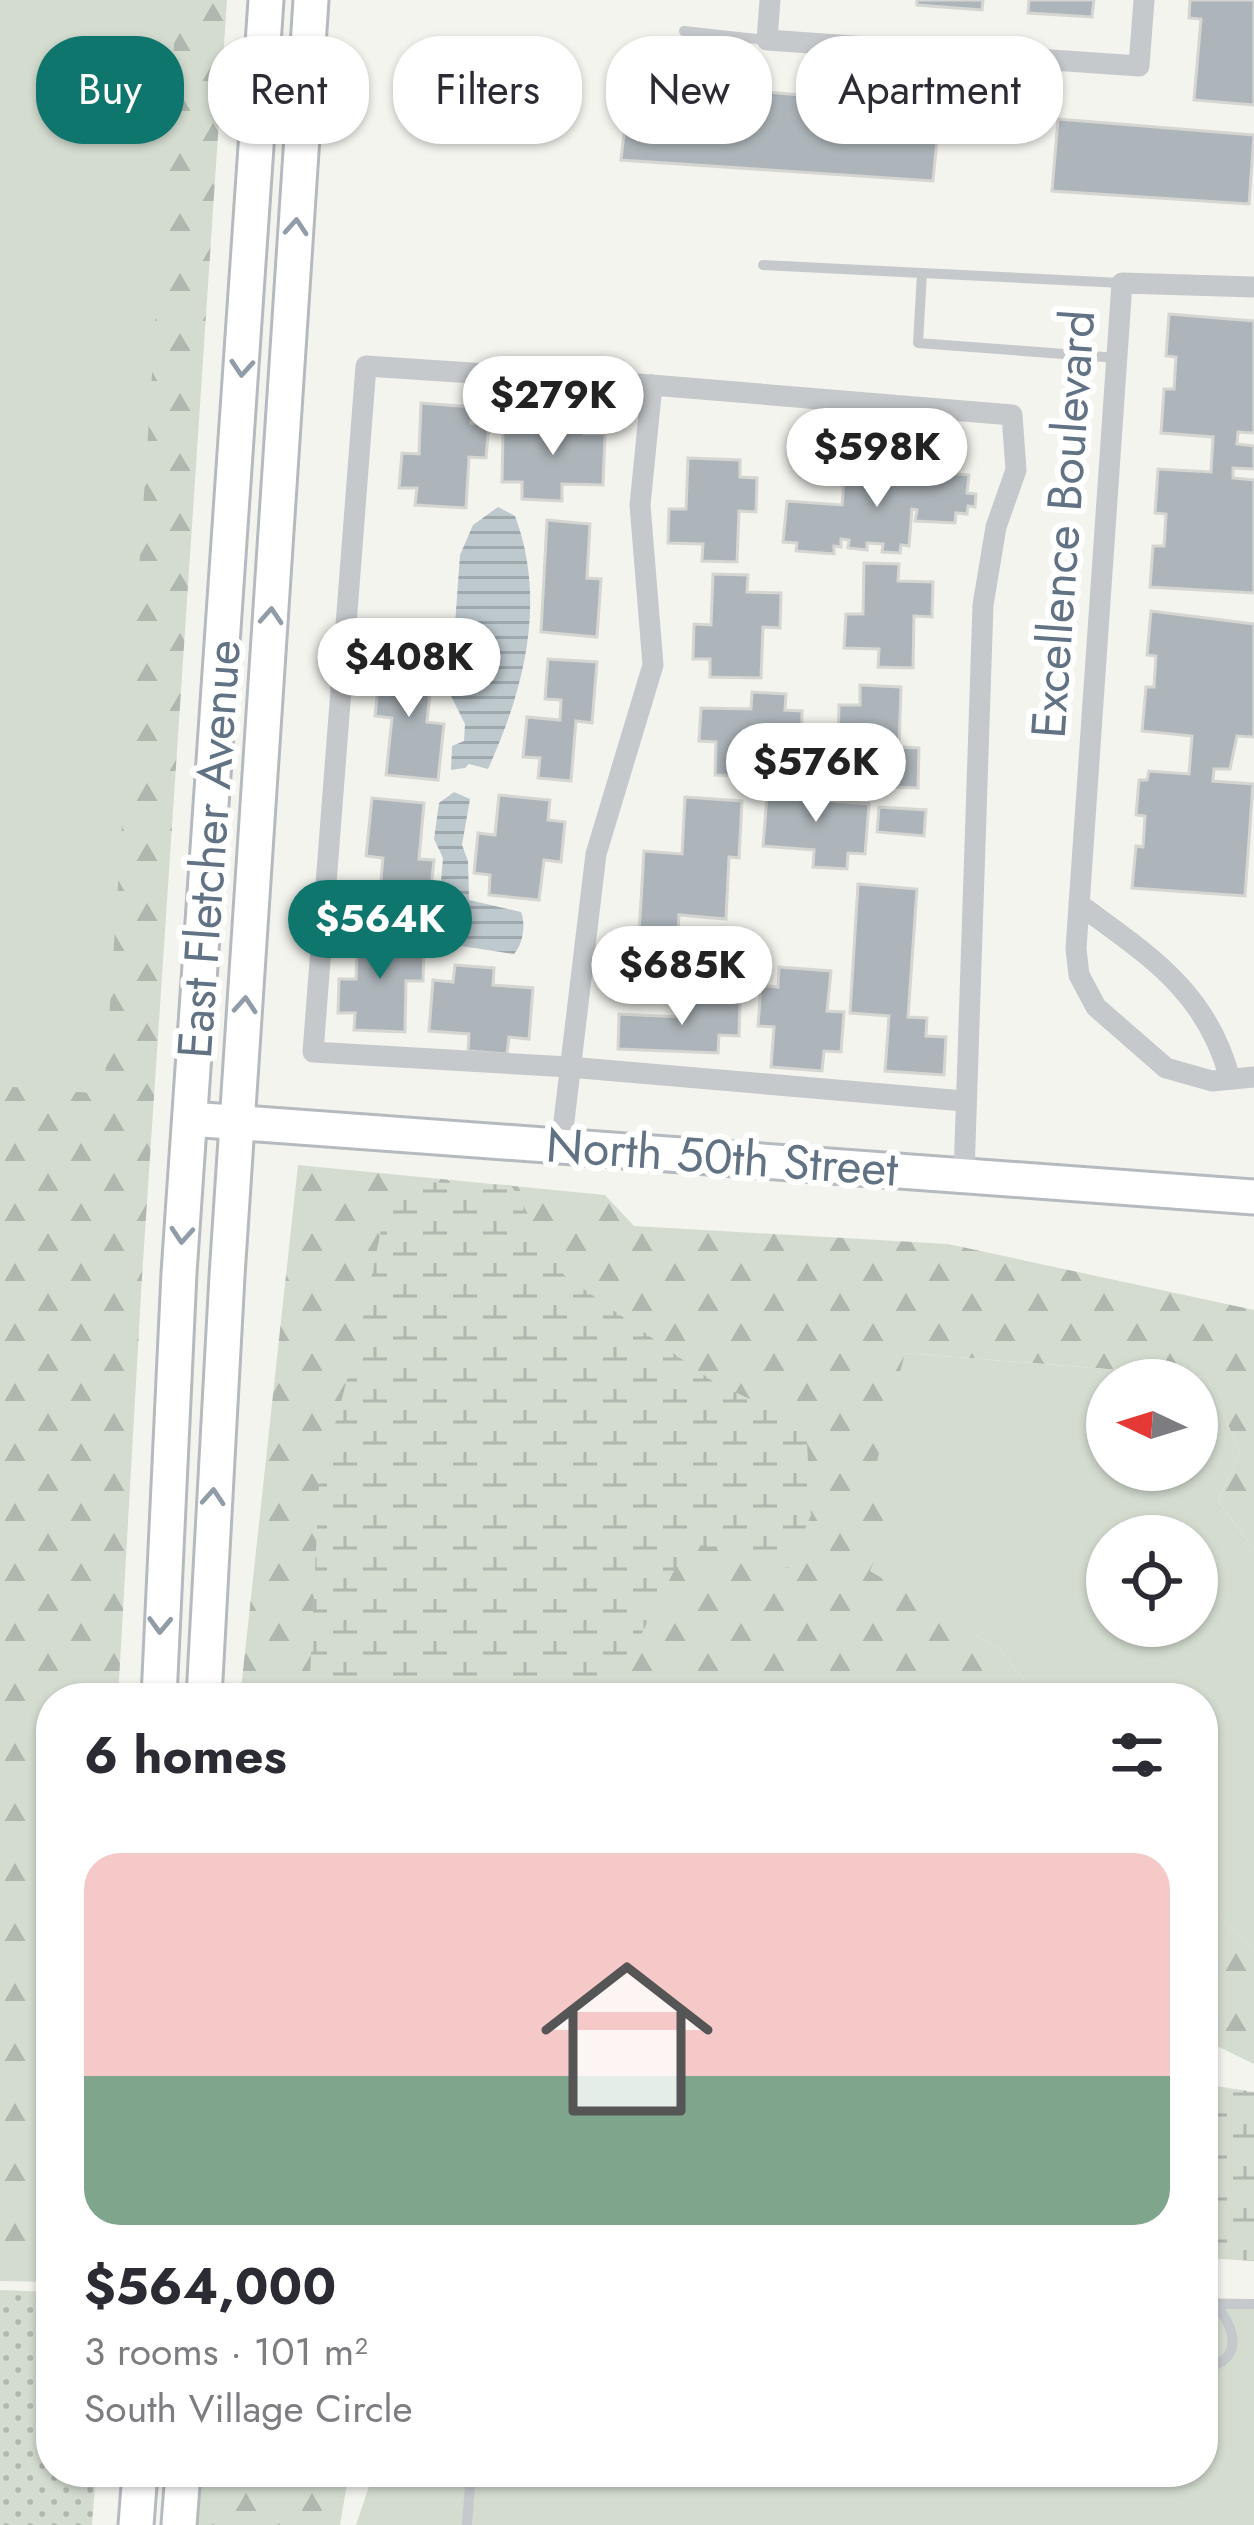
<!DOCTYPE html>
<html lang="en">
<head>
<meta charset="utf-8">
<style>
	:root { --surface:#fff; --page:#f7f7f7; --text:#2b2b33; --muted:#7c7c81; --line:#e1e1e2; --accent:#0f766e }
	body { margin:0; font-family:Jost,sans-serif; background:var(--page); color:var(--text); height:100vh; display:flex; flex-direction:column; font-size:45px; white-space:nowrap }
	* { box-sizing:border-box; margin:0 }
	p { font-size:39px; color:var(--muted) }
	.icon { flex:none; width:66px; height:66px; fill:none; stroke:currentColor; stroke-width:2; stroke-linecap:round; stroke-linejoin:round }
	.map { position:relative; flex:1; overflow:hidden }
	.sheet { position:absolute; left:36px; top:1683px; width:1182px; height:804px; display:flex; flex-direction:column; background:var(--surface); border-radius:48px; box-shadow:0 3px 9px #0004 }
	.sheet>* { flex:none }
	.top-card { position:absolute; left:36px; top:36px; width:1182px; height:108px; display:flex; gap:24px }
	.needle { width:78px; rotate:274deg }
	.tools { position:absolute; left:1086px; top:1359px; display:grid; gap:24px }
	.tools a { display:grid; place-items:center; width:132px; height:132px; border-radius:50%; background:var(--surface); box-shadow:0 3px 9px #0004; font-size:60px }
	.price { position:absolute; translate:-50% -102px; padding:0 27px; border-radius:42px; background:#fff; color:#222; font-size:39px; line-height:78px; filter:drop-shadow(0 3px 6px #0008) }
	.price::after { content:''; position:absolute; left:50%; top:72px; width:36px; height:27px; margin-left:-18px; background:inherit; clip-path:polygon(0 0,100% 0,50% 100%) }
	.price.active { background:var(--accent); color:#fff }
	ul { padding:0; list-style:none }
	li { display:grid; align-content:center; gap:24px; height:636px; padding:0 48px }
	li+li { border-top:3px solid var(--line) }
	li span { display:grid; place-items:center; height:372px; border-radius:36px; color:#555 }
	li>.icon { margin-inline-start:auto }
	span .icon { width:216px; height:216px; fill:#fffc; stroke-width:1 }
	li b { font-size:51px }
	h2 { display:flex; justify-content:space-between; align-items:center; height:144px; padding:0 48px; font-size:51px }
	.chip { padding:0 42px; border-radius:48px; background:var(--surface); box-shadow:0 3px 9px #0004; font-size:42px; line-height:108px }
	.chip.active { background:var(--accent); color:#fff }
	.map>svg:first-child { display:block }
	.grass { fill:url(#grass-dots) }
	.forest { fill:url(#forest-firs) }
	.wetland { fill:url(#wetland-marsh) }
	.park { fill:#d4dcd0; fill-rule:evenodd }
	.water { fill:url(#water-rules) }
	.building { fill:#adb5ba; stroke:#d5d5d2; stroke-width:3 }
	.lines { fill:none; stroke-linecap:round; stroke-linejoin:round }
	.secondary-casing { stroke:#b5babf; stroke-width:39 }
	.lane { stroke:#c6c9cc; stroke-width:10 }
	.street { stroke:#c6c9cc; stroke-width:21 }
	.secondary { stroke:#fff; stroke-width:33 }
	.oneway { stroke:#909ca8 }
	.labels { text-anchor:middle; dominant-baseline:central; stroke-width:12; stroke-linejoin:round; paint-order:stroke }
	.street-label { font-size:48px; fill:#607283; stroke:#fff }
</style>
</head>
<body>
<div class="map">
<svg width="1254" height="2525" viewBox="0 0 1254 2525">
	<defs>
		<pattern id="grass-dots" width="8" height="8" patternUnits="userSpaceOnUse" patternTransform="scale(3)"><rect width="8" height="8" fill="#d4dcd0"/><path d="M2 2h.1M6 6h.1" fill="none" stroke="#afb7ae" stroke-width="1.8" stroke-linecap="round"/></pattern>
		<pattern id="forest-firs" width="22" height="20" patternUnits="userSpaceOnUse" patternTransform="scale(3)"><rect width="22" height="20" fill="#d4dcd0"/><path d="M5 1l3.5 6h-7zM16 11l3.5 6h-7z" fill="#afb7ae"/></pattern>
		<pattern id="wetland-marsh" width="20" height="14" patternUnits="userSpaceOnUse" patternTransform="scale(3)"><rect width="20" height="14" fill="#d4dcd0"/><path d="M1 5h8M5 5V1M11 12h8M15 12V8" fill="none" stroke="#afb7ae"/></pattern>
		<pattern id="water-rules" width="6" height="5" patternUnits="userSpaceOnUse" patternTransform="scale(3)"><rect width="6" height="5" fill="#bec9ce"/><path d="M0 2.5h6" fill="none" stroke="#9ea8ad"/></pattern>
	</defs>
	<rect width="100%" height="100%" fill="#f4f4ef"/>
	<path class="grass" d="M0,2290L51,2292V2472H96L92,2525H0Z"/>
	<g class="forest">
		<path d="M0,0H227L142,1277L118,1698H51V2282L0,2281Z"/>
		<path d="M298,1165L605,1195L634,1226L948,1244L1254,1310V1549L1218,1501L1240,1452L1207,1377L905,1353L894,1514L871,1571L999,1649L1039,1698H240Z"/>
		<path d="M1203,1900L1254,1951V2064L1203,2039Z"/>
		<path d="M193,2472H349L340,2525H191Z"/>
	</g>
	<g class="wetland">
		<path d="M391,1181L511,1185L564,1275L715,1383L806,1425L811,1515L788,1568L689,1542L608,1698H309L319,1485L362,1323Z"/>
		<path d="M1203,2084L1254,2092V2261L1203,2258Z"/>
	</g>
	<g class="park">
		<path d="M0,0H177L104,1094L0,1086Z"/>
		<path d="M905,1353L1207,1377L1240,1452L1218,1501L1254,1549V1951L1203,1900V1698H1039L999,1649L870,1571L893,1514L873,1477ZM1197,1380V1470H1107V1380ZM1197,1536V1626H1107V1536Z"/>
		<path d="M1203,2298L1254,2299V2525H356L374,2472H1203Z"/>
	</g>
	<g class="water">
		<path d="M498,507L515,516C547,601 524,690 488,769L469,764L465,768L451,770L452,746L464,741L465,724L450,694L460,555L473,525Z"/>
		<path d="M454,792L470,799L462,845L468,861L469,900L521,912C526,924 523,944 514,954L461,946L437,926L443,858L434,839L439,803Z"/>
	</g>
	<g class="building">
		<path d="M917,0H983L982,10L917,5Z"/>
		<path d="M1029,0H1094L1092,17L1028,13Z"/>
		<path d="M1190,0H1254V105L1194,100L1201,19L1189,18Z"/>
		<path d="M736,89L940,108L933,181L621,160L628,97L714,104L716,96L734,97Z"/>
		<path d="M1058,119L1254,135L1249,204L1052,191Z"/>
		<path d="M1169,314L1254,321V433L1238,432L1237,444L1254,446V469L1233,468V478L1254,480V593L1150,587L1153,546H1164L1166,514L1155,513L1158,469L1211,472L1213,437L1161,433L1164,389H1174L1176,357L1166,356Z"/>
		<path d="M421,403L472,407L471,423L489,424L486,458L469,457L466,508L415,505L417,488H399L402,453L419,454Z"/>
		<path d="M545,415L585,417L584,434H605L603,485L562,484V501L522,499V482H502L503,431L544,432Z"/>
		<path d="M688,458L740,460V477L757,478L756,512L739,511L737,562L702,561L703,544L668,543L669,509H686Z"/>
		<path d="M855,465L872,467V472L906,470L905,476H913V470L969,475L967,493L976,494L975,507L968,506L967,514L956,513L955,523L915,521L917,510L912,509L909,546L901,545L900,553L882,552L883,544L867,543V550L848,548L849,540L841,539V547L834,546V554L796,551L797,543L783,542L787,501L842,505L845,471L854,472Z"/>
		<path d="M547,520L590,524L587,578L601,579L597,637L541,632Z"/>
		<path d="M864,563L899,564L898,581L933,582L932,617L914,616L913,668L878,667L879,649L844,648L846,614H863Z"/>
		<path d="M713,574L748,575L747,592L781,593L780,628L763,627L761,678L710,677V659H693L694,624L711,625Z"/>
		<path d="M1151,611L1254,624V737L1237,736L1230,769H1214L1213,781L1253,784L1245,896L1132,888L1136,846L1143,847L1145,816L1136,815L1139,780H1147L1149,771L1189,774L1192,736L1142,731L1146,687H1154L1156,656L1147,655Z"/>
		<path d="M548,659L597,662L592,723L576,721L571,781L538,778L540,758L523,757L527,717L560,720L561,700L545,699Z"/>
		<path d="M381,660L433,665L427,722L444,724L438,780L386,775L392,718L375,716Z"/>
		<path d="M860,685L901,687L899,747L919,748L918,788L857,786L859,746L838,745L839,705H860Z"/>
		<path d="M752,692L786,694L785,710L802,711L801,761L750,760L749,776L715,775L716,742L699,741L701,708L751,709Z"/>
		<path d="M785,780L820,783L818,800L869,804L865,854L848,853L847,869L813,867L814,850L763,846L767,796L784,797Z"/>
		<path d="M499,795L550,800L548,820L565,822L561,862L544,860L539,900L489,895L490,875L474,873L478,833L495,835Z"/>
		<path d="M685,797L742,801L739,858L729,857L726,919L679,915L675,986L636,983L644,851L682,854Z"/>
		<path d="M372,798L424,803L419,859L434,860L428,917L378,913L383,858L366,856Z"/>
		<path d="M879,807L926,810L924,836L877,832Z"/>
		<path d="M858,884L917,889L908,1017L927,1018L926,1036L946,1037L944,1075L885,1071L889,1016L850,1013Z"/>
		<path d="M358,928L392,929L391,946L424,948L423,981H406L405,1032L354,1030L355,1013H338L339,979H356Z"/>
		<path d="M455,965L494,968L493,985L533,988L529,1039L509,1037L507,1054L468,1051L469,1034L429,1031L433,980L453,982Z"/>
		<path d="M779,967L831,971L827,1011L844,1012L841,1052L824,1051L822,1071L771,1067L774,1027L758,1026L761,985L778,987Z"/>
		<path d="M680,999L740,1001L739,1036L719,1035L718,1053L618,1049L619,1014L680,1017Z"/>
	</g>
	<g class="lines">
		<g class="secondary-casing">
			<g id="secondary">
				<path d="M190,1119L1254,1197"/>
				<path d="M159,1698L179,1273L266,0"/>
				<path d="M204,1698L227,1276L311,0"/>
				<path d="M136,2525L140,2472"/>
				<path d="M179,2525L183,2472"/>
			</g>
		</g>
		<g class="lane">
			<path d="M684,31L767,40"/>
			<path d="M763,265L922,273L918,343L1117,358"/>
			<path d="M922,273L1122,283"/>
			<path d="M1203,2304H1254"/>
			<path d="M1203,2368C1245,2362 1236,2327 1214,2303"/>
			<path d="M467,2525L471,2472"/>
		</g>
		<g class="street">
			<path d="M770,0L767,40L1139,66L1144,0"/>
			<path d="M1254,287L1122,283L1076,949L1079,975L1096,1007L1166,1068L1212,1081L1254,1077"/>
			<path d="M1079,904C1148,955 1207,991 1230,1079"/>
			<path d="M964,1101L569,1067L313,1052L366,366L652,385L1012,415L1016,470L996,527L983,605L964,1175"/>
			<path d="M561,1146L596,854L653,665L640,505L652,385"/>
		</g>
		<use href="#secondary" class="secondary"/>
	</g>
	<defs><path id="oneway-chevron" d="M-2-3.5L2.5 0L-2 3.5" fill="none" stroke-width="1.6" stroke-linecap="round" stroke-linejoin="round" transform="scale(3)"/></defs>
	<g class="oneway">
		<use href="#oneway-chevron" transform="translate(296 227) rotate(-86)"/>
		<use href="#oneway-chevron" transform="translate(242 368) rotate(94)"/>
		<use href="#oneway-chevron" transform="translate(271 616) rotate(-86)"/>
		<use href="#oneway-chevron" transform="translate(245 1005) rotate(-86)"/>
		<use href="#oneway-chevron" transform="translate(182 1235) rotate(94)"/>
		<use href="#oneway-chevron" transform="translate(213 1497) rotate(-86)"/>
		<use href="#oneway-chevron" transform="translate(160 1625) rotate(92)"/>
	</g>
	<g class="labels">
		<g class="street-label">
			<text transform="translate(1063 524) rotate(-86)">Excellence Boulevard</text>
			<text transform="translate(209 849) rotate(-86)">East Fletcher Avenue</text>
			<text transform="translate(722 1157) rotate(4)">North 50th Street</text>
		</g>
	</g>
</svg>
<div class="tools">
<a><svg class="needle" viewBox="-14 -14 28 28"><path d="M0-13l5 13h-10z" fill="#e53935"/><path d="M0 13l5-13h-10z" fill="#7c7c81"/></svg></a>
<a><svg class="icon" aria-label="locate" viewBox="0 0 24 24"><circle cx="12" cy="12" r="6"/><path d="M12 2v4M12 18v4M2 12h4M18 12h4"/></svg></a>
</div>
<b class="price" style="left:553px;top:458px">$279K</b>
<b class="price" style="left:877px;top:510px">$598K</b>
<b class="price" style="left:409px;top:720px">$408K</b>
<b class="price" style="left:816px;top:825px">$576K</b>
<b class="price active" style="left:380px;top:982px">$564K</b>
<b class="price" style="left:682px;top:1028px">$685K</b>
<div class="top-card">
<a class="chip active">Buy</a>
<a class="chip">Rent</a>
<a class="chip">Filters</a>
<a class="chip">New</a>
<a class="chip">Apartment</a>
</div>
<section class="sheet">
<h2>6 homes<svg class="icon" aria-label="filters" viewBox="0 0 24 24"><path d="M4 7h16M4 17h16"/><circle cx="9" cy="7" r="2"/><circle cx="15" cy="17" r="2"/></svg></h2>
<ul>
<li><span style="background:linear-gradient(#f6c9c9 60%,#7fa58c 0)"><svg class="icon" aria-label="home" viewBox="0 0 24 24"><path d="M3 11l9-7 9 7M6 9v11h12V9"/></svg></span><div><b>$564,000</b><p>3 rooms · 101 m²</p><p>South Village Circle</p></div></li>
</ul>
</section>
</div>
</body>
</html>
